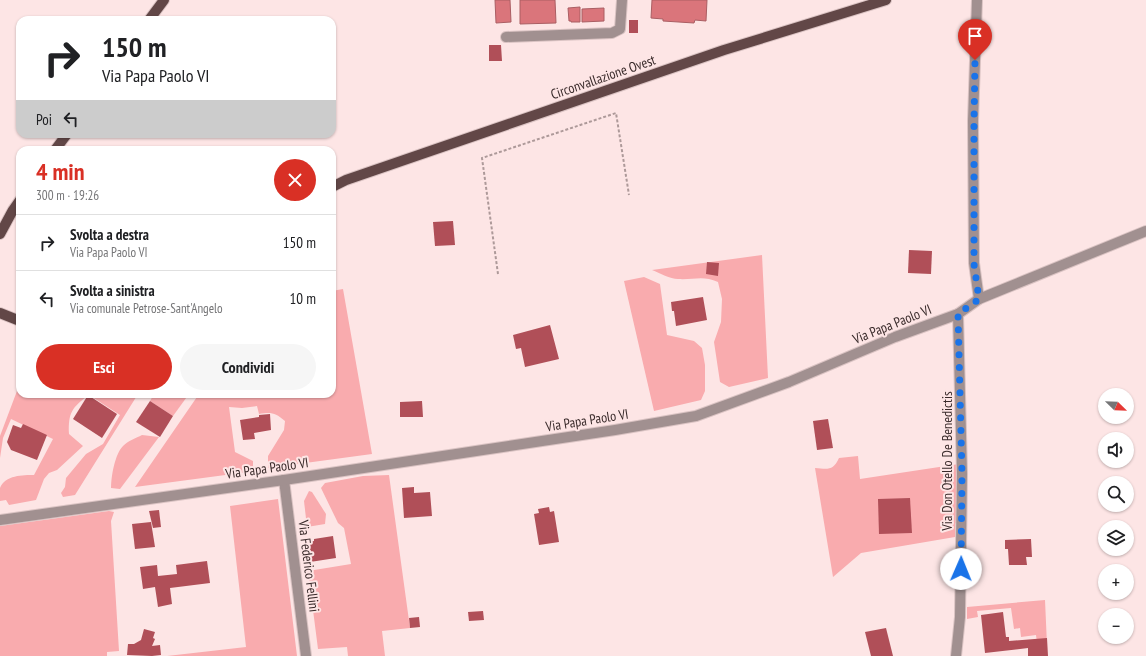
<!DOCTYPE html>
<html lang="it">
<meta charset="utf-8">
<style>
body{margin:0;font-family:"PT Sans Narrow",sans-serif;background:#f6f6f6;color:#202124;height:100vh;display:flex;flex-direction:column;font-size:15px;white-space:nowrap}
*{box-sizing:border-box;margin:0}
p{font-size:13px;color:#757577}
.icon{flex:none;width:22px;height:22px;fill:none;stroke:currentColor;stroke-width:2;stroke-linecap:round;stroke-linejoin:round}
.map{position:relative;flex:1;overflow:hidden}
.side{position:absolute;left:16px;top:146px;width:320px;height:252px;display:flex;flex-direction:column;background:#fff;border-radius:12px;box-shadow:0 1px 3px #0004}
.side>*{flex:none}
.hud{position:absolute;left:16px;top:16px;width:320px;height:122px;border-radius:12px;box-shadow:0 1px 3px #0004;background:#fff;color:#202124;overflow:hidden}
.needle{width:26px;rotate:113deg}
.controls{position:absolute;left:1098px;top:388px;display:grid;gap:8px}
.controls a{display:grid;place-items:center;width:36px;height:36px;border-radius:50%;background:#fff;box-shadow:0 1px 3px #0004;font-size:20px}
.pin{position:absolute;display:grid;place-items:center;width:34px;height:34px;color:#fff;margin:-41px -17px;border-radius:50% 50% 50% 0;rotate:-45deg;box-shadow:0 0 4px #0007}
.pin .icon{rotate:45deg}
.me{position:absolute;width:44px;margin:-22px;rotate:1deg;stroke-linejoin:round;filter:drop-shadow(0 0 3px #0008)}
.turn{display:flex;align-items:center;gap:14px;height:84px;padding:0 20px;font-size:18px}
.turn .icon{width:52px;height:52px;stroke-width:2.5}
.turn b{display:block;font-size:28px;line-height:34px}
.then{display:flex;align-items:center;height:38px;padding:0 20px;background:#0003;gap:8px;font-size:15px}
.round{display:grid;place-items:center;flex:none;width:42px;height:42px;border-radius:21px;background:#f6f6f6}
.overview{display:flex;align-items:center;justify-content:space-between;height:68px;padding:0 20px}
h1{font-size:24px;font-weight:800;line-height:30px;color:#d93025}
.primary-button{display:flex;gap:8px;margin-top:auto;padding:8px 20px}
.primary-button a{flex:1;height:46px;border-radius:24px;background:#d93025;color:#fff;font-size:16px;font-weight:800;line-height:46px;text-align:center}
.primary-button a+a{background:#f6f6f6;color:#202124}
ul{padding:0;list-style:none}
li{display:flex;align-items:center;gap:12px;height:56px;padding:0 20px;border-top:1px solid #e0e0e0}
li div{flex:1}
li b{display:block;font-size:15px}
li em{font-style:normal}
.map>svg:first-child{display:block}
</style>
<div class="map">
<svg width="1146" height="656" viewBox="0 0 1146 656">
<rect width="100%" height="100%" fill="#fde5e5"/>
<g fill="#f9abae">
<path d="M762 255 768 378 729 387 720 382 714 342 721 322 722 299 718 282C703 275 694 280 678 279 670 279 660 273 652 270Z"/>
<path d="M644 277 660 284 667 335 694 341 702 348 705 365V391L701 400 654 411 624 281Z"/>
<path d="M343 289 372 454 268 468V456L284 430 285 421C275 413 272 412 259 414L257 406 242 408 229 407 235 452 253 461V467L248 472 135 487 199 394H332V291Z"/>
<path d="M20 383V394H138L75 495 63 497 61 493 65 487 66 478 86 454 103 444 120 415 89 395C72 407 68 413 69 434L83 446 57 470 49 473 44 479 36 500 9 505 6 500 0 501C0 498 0 492 0 488 5 475 23 475 34 475L53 439 11 419 3 438 0 458V436Z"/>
<path d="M154 394H189L173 416 150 401Z"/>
<path d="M142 435 159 437 120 489 111 488C111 476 115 454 123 446 128 441 136 438 142 435Z"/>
<path d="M858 456 860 479 959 464 958 520 955 524V537L861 553 833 577 815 468C828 469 833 471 839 458Z"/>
<path d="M389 475 410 628 382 631 385 656H348L347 647 318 649 308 571 351 564 344 528 338 523 321 488 325 483 363 476Z"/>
<path d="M309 491 312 492 326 514 325 524 307 527 304 501Z"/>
<path d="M278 499 297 656H167L246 647 230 506Z"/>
<path d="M109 511 114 512 111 521 119 651 107 652V656H0V526Z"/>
<path d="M1045 600 1047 645 1037 643 1036 635 1021 637 1020 628 1014 629 1011 608 977 611 978 617 967 619V607Z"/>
</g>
<g fill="#da757b" stroke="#aa5e63">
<path d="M495 0H510L511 22 496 23Z"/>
<path d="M520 0H555L556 23 520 24Z"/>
<path d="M652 0H707L706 21 695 20 694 23 663 21V19L651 18Z"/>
<path d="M580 7V22H571V21H569L568 8Z"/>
<path d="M604 8V21L582 22V9Z"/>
</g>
<g fill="#b04f58">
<rect x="629" y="20" width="9" height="13"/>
<path d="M489 45H501L502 61H489Z"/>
<path d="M453 221 455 245 435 246 433 222Z"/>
<path d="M909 250 932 251 931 274 908 273Z"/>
<path d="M707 262 719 263 718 276 706 274Z"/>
<path d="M703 297 707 320 676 326 674 311H672L671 302Z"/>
<path d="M550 325 559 359 525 367 521 348 516 349 513 335Z"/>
<path d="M88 395 117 414 102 438 73 419Z"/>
<path d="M150 401 173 416 160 437 136 422Z"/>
<path d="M422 401 423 417H400V402Z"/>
<path d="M270 414 271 430 254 433 255 439 243 440 240 420 259 417V415Z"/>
<path d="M828 419 833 448 817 450 813 421Z"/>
<path d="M23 424 47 435 37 460 11 450 7 442 13 425 21 428Z"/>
<path d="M414 487V493L430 492 432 516 404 518 402 488Z"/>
<path d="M910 498 912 533 879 534 878 499Z"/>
<path d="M549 507 550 512 554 511 559 542 539 545 534 514 539 513 538 509Z"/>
<path d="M159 510 161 527 153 528 149 511Z"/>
<path d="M151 522 155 547 135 549 132 524Z"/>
<path d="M333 536 336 558 310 562 307 542 314 541V539Z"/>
<path d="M1031 539 1032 557H1026L1027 565H1009L1008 549H1005V540Z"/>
<path d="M207 561 210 583 170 588 172 604 158 607 155 587 143 589 140 567 157 565 158 576 177 574 176 565Z"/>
<path d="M483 611 484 620 469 621 468 612Z"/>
<path d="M1003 612 1006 637H1009V641L1047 638 1048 656H1028V648L985 653 981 615Z"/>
<path d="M419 617 420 627 410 628 409 618Z"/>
<path d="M886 628 893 656H871L865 632Z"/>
<path d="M144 629 155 632 153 638 155 639 152 646 160 645 161 655 152 656 127 655 128 644H134L141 640Z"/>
</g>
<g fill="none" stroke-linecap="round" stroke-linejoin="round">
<g stroke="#dac3c3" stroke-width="12">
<g id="minor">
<path d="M977 0 973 121 974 263 979 299"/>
<path d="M506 37 612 33 620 29 622 0"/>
<path d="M284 480 306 656"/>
<path d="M0 520 284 480 615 430 696 416 789 382 895 337 958 314 979 299 1146 231"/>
<path d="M956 656 960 617 962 474 958 314"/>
</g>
</g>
<g stroke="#dac3c3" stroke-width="12">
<g id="major">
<path d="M149 20 164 0"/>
<path d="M55 150 67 134"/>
<path d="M332 187 346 180 724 50 886 0"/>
<path d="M0 234 13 210 20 200"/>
<path d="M0 313 20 321"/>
</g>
</g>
<path stroke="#ad9999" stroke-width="2" stroke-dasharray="3 2" stroke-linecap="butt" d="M498 274 482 158 616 113 629 195"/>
<use href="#minor" stroke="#a19090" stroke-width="10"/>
<use href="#major" stroke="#624747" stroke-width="10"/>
</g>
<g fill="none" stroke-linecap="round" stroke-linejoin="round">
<path stroke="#1a73e8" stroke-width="7" stroke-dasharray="0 12.6" d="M961 569 962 474 958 314 979 299 974 264V121L975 60"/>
</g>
<g text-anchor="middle" stroke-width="4" stroke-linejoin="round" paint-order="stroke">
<g font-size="14" fill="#392a2a" stroke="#fde5e5">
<text transform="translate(603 77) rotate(-19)" y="5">Circonvallazione Ovest</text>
<text transform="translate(892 324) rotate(-22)" y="5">Via Papa Paolo VI</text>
<text transform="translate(587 420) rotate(-9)" y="5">Via Papa Paolo VI</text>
<text transform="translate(947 461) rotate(-90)" y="5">Via Don Otello De Benedictis</text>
<text transform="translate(267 468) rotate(-8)" y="5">Via Papa Paolo VI</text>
<text transform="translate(309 566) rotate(83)" y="5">Via Federico Fellini</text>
</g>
</g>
</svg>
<div class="controls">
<a><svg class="needle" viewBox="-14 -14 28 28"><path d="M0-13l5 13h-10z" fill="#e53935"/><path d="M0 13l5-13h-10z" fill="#757577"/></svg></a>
<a><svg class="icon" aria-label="sound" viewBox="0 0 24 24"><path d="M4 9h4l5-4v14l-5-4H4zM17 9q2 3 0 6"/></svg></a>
<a><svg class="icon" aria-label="search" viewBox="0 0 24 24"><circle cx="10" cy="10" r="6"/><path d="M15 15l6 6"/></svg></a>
<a><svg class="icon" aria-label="layers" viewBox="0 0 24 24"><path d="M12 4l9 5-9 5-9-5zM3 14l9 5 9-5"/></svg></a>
<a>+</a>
<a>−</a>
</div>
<div class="pin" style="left:975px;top:60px;background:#d93025"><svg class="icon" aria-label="arrive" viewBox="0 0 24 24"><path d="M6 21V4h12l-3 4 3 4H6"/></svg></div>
<svg class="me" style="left:961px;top:569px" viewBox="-20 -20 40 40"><circle r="19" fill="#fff"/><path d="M0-13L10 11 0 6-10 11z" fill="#1a73e8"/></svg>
<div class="hud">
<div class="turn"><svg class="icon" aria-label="right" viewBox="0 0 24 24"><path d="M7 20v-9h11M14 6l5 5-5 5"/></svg><div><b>150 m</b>Via Papa Paolo VI</div></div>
<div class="then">Poi<svg class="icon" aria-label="left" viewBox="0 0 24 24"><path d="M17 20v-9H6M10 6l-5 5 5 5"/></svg></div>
</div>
<section class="side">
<div class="overview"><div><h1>4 min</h1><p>300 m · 19:26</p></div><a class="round" style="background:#d93025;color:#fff"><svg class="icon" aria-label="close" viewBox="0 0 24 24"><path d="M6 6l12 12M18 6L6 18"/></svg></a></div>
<ul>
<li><svg class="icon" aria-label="right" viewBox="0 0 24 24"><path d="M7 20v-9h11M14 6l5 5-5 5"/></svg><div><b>Svolta a destra</b><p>Via Papa Paolo VI</p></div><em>150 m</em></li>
<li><svg class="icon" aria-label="left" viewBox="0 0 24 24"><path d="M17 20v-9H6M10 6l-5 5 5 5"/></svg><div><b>Svolta a sinistra</b><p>Via comunale Petrose-Sant'Angelo</p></div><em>10 m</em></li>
</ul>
<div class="primary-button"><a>Esci</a><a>Condividi</a></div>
</section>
</div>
